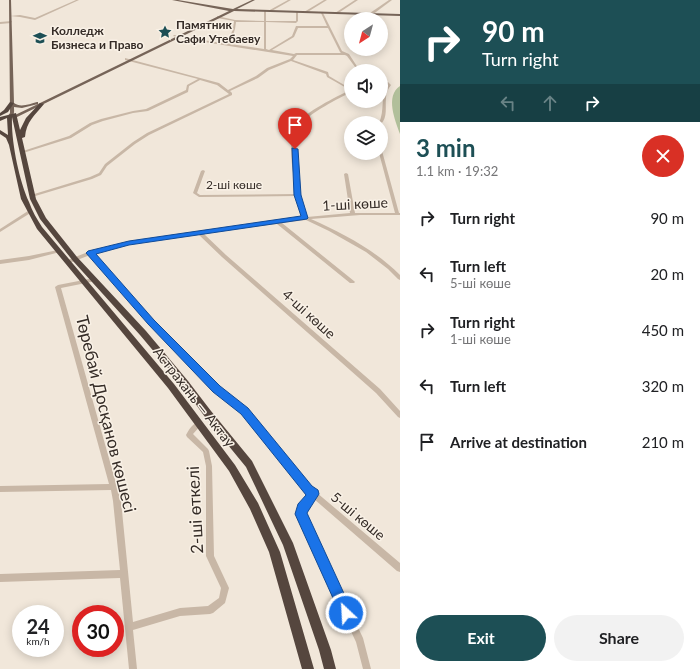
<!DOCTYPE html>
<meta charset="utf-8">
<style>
body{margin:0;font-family:Lato,sans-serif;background:#f2f2f2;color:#202124;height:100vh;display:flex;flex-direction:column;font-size:15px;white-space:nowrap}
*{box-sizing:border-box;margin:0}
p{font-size:13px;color:#757577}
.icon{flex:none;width:22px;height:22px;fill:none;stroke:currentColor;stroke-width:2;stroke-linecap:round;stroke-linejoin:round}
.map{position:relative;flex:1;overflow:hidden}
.sheet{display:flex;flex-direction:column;background:#fff;width:300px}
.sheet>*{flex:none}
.hud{background:#1d4f55;color:#fff;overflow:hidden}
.needle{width:26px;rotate:216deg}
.controls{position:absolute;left:344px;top:12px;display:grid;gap:8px}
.controls a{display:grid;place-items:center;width:44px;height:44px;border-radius:50%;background:#fff;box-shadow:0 2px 10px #0003;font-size:20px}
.speed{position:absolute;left:12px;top:605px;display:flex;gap:8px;font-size:20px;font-weight:700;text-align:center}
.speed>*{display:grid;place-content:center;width:52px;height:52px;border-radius:50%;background:#fff;box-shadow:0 2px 10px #0003;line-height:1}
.speed small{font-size:10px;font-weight:400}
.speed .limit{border:6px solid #d22;background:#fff;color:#111}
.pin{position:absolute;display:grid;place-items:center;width:34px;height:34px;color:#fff;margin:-41px -17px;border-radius:50% 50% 50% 0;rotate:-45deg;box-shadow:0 0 4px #0007}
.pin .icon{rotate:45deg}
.me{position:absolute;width:44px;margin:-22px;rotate:335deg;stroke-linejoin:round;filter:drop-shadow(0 0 3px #0008)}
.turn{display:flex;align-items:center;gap:14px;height:84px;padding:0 16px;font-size:18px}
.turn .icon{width:52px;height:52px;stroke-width:2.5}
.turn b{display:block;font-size:28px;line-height:34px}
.lanes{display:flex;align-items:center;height:38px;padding:0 16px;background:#0003;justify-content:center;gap:20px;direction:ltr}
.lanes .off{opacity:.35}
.round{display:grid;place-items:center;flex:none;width:42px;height:42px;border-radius:21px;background:#f2f2f2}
.headline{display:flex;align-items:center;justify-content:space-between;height:68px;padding:0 16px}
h1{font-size:24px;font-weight:700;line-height:30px;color:#1d4f55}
.primary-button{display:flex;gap:8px;margin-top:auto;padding:8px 16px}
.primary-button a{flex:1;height:46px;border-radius:24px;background:#1d4f55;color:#fff;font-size:16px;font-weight:700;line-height:46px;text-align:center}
.primary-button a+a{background:#f2f2f2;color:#202124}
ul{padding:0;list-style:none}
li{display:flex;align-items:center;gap:12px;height:56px;padding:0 16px}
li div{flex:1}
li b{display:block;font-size:15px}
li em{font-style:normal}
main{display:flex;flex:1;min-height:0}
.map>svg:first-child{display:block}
</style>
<main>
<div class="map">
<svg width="400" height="669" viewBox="0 0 400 669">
<rect width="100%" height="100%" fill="#f1e7da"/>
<path fill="#b1bf9a" d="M400 86V134C395 120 385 96 400 86Z"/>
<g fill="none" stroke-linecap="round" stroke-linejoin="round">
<g fill="#c8b7a6" fill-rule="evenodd">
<path d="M76 0H79L35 20 20 17 10 16 20 15 35 18Z"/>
<path d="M288 0H291L270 12 268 11Z"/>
<path d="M324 0H327L306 13 304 12Z"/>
<path d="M355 0H358L337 14 335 13Z"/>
<path d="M389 0H392L372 15H370V13Z"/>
<path d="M265 10 266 11V21H296V12L297 11 298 12V21L296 23 266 22V49L269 50 292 36 296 26H327L321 13 322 12 323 13 342 51 349 54 360 71H358L347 56 345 55H297L293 60 328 72 329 76 351 89V92C338 99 311 112 301 124 287 142 301 196 307 217L350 213 344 174 346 173 348 174 355 213H395L379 153H381V151H382L399 213H400V215H360L311 219C344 234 375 250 400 275V280L398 279 388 269 366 252 329 231 306 220 282 223 354 281 355 282 354 283H350L277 224 203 233 226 255 380 389 400 411V418L398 417 376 393 222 257 198 234 132 244 94 254 153 321 218 387 247 409 310 487 400 563V572L397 571 314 499 305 510 304 514 363 638 371 669H363L356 642 296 514 299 506 309 494 306 491 243 413 214 391 149 323 90 255 67 264 65 262V261L88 252 132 242 176 234 303 218 297 196 199 197 193 193 201 171 203 170 205 171 197 193 200 195 297 194C293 175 286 140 297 124 305 112 336 97 350 90L327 77 326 74 291 61 269 70 258 78 230 91 232 93V95L149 135 135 144 107 166 101 175 92 179 32 197H31V195L90 177 99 173 105 164 133 142 147 133 229 94 217 85 200 80 189 86 188 92 148 111 133 113 103 121 92 125 71 138 23 153 20 152 69 136 90 123 101 119 133 111 146 109 186 90 187 85 198 79 125 60V58L219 83 228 90 256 76 267 68 290 59 293 56 204 42 173 36 174 35 227 44 233 29 234 21 217 18V16L235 20 264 21V11ZM236 22H264V49L230 44 235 29ZM298 28H328L340 52 341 53H296L294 54 272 50 294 37Z"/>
<path d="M12 21 11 23 0 24V22Z"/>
<path d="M381 81 388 82 391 85C388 89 386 93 386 98 385 107 388 117 381 124V123H379C385 110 380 99 387 85L386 84 381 83Z"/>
<path d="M28 211H30L32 212 0 232V229Z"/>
<path d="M58 250 60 251V252L29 260 0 264V260L29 256Z"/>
<path d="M94 278 96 279V281L61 288 121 501 133 622 180 608 208 606 219 598 221 588 206 556V466L203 452 187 437 186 435C189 429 194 421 201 422L202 424 193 434 208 449 209 451 212 466 214 556 229 588 225 603 213 613 210 614 180 616 133 630 137 669H129L120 578 0 582V574L120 570 113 501 111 490 0 492V486L109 484 55 287 58 285Z"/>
</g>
<path fill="#766458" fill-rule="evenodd" d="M9 0H11L14 103C20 108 30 104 37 102H38V104L229 11 172 0H178L233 9 252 0H255L237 9 400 14V16L234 11 15 118H13V116L38 104 22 108 14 107C14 111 15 116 10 117L8 116 10 113Z"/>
<g fill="#55463e" fill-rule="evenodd">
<path d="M10 102 14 103 8 112 0 116V113L4 110Z"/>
<path d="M40 103 44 104C35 115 26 122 25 137L22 138 36 199 46 218 77 257 146 331 188 381 211 411 252 461 293 543 331 650 336 669H324L319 650 283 545 246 467 205 417 182 385 140 335 73 261 40 219 30 199 12 117C11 141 19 180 29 202 32 211 37 219 42 227L174 384 235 465 258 503 280 552 314 669H302L269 552 250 509 229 471 168 388 37 229 21 199 9 145 6 138 0 134V130L8 135 7 118 0 121V117L16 113 20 130 26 118Z"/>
</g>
</g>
<path fill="#1a73e8" stroke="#114b97" d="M292 148 298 149 301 195 308 218 307 219 129 245 96 254 154 320 220 386 248 408 312 486 318 490 319 494 307 513 353 613 351 618 346 620 342 618 295 514 298 504 306 495 241 414 213 392 148 324 86 253 88 251 129 241 301 216 294 195Z"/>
<defs>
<g id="sight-bare" transform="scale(1.08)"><path d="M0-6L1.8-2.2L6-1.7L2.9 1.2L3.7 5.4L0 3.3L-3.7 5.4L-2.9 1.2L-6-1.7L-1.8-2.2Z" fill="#1d4f55" stroke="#f9f1e6" stroke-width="2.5" paint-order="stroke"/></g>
<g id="university-bare" transform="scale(1.08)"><path d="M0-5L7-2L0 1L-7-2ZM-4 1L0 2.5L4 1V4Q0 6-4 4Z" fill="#1d4f55" stroke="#f9f1e6" stroke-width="2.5" paint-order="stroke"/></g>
</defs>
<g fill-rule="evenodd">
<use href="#sight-bare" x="165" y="32"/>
<use href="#university-bare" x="40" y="38"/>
</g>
<g text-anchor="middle" stroke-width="3" stroke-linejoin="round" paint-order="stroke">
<g font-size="12" font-weight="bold" fill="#352c27" stroke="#f9f1e6" text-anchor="start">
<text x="176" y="29">Памятник<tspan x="176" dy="14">Сафи Утебаеву</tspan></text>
<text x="51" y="35">Колледж<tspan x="51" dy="14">Бизнеса и Право</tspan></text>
</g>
<g font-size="12" fill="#352c27" stroke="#f9f1e6">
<text x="234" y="189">2-ші көше</text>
</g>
<g font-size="14" fill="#352c27" stroke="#f9f1e6">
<text transform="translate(355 204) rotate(-3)" y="5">1-ші көше</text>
<text transform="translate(309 314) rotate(42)" y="5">4-шi көше</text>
<text transform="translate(194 397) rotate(52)" y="5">Астрахань — Актау</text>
<text transform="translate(358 516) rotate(40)" y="5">5-шi көше</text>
</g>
<g font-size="17" fill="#352c27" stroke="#f9f1e6">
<text transform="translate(106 414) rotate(76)" y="6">Төребай Досқанов көшесі</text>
<text transform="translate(195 510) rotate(-93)" y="6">2-ші өткелі</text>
</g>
</g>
</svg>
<div class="controls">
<a><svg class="needle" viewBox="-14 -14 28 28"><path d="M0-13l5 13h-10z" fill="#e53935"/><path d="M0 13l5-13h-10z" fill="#757577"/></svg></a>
<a><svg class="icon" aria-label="sound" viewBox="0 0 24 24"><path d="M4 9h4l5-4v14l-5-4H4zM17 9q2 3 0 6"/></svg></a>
<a><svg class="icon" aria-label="layers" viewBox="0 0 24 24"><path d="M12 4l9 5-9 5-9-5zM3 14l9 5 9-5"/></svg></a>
</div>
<div class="speed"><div>24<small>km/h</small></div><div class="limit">30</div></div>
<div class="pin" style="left:295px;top:149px;background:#d93025"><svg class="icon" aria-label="arrive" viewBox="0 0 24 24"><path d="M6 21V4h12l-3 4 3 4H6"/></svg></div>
<svg class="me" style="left:346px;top:613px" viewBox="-20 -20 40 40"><circle r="17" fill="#1a73e8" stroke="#fff" stroke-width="3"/><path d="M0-11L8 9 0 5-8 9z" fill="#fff"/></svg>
</div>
<section class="sheet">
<div class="hud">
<div class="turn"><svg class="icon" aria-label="right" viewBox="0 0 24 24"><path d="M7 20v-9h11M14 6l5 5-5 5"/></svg><div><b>90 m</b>Turn right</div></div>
<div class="lanes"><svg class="icon off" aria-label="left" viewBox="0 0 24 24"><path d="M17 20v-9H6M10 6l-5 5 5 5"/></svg><svg class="icon off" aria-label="ahead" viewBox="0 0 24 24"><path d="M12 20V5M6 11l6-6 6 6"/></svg><svg class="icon" aria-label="right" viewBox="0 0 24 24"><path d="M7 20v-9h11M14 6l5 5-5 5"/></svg></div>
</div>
<div class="headline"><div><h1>3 min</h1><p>1.1 km · 19:32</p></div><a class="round" style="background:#d93025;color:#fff"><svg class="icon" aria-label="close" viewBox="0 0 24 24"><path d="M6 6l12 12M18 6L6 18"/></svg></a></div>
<ul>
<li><svg class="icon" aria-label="right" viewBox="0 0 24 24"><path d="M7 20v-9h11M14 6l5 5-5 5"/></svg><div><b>Turn right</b></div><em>90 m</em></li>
<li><svg class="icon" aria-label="left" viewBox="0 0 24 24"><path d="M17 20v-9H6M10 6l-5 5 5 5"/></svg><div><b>Turn left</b><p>5-шi көше</p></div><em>20 m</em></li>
<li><svg class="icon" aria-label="right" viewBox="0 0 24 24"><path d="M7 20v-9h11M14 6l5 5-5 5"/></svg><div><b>Turn right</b><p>1-ші көше</p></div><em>450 m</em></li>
<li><svg class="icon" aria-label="left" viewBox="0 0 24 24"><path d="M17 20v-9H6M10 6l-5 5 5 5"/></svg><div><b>Turn left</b></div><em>320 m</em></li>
<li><svg class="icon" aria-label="arrive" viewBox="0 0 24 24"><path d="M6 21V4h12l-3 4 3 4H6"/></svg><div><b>Arrive at destination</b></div><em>210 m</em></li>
</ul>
<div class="primary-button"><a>Exit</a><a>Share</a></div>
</section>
</main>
